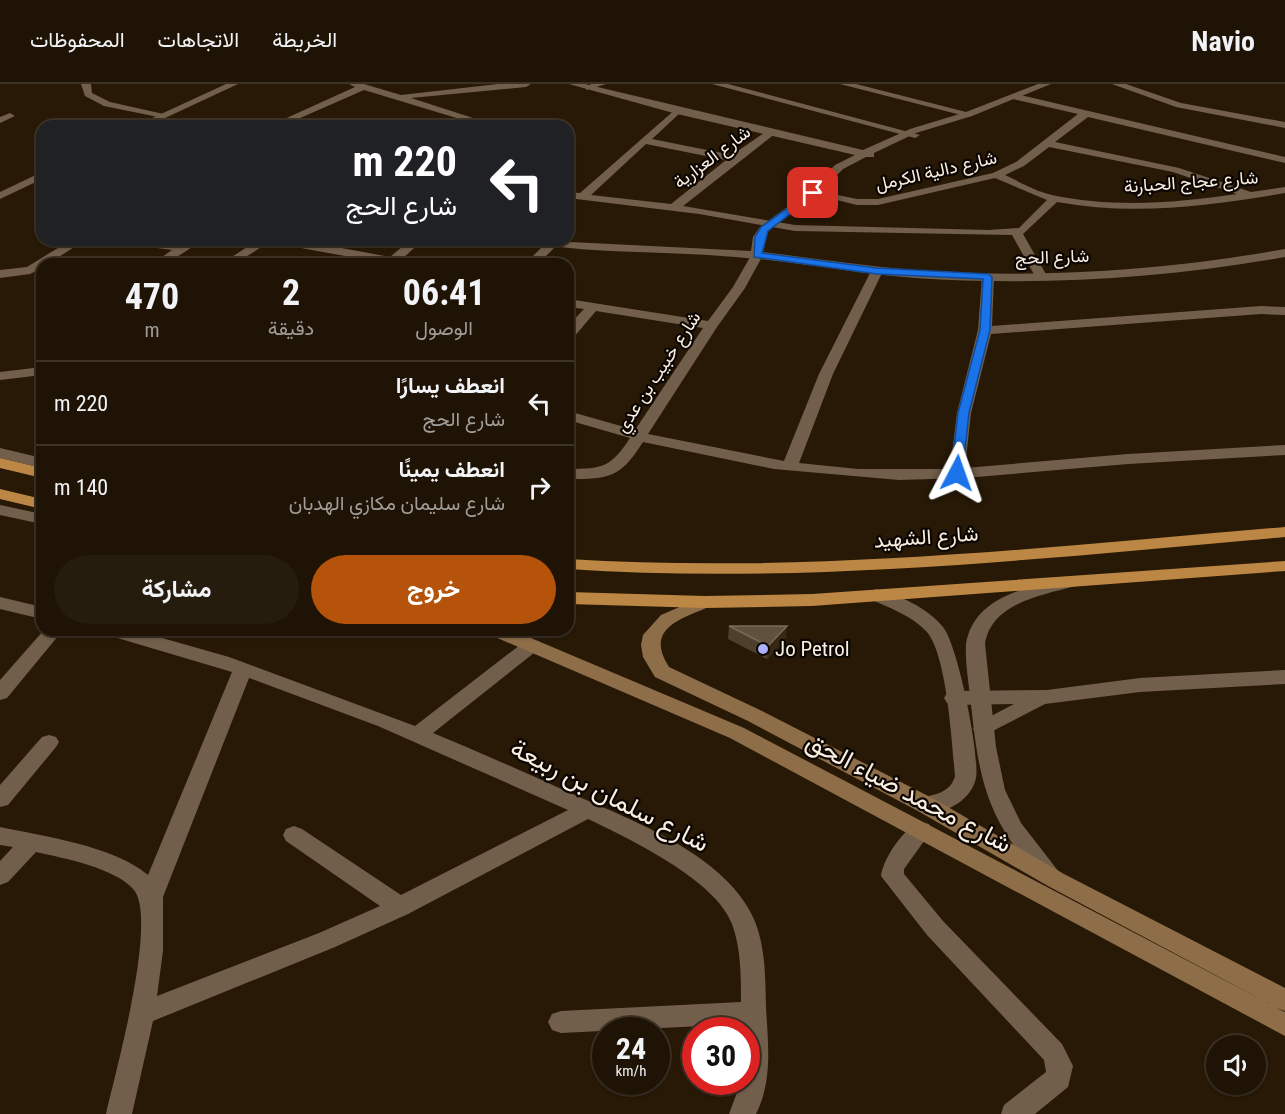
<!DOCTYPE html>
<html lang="ar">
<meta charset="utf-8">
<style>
body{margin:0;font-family:"Roboto Condensed",Vazirmatn,sans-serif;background:#261c0e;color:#f1f3f6;direction:rtl;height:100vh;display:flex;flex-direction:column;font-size:22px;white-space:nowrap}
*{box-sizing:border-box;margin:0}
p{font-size:20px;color:#a19e9a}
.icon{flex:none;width:33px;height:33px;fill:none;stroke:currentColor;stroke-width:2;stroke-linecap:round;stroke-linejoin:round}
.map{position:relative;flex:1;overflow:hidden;direction:ltr}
.side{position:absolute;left:36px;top:174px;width:538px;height:378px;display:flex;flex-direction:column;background:#1e1304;border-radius:18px;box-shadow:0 2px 4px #0004,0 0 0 2px #3c3226;direction:rtl}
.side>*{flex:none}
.hud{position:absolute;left:36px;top:36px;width:538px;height:126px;border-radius:18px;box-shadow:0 2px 4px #0004,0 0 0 2px #3c3226;direction:rtl;background:#202124;color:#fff;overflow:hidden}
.controls{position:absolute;left:1206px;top:951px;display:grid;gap:12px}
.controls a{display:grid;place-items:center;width:60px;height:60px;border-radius:50%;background:#1e1304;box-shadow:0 2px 4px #0004,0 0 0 2px #3c3226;font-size:30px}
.speed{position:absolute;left:592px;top:933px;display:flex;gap:12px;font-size:30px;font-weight:700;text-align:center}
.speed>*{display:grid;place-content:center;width:78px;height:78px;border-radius:50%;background:#1e1304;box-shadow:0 2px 4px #0004,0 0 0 2px #3c3226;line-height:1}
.speed small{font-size:15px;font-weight:400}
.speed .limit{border:9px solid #d22;background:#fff;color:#111}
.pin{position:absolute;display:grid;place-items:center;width:51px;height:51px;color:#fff;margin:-26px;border-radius:12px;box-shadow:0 3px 9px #0006}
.me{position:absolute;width:66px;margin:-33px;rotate:4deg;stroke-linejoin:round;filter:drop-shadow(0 0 4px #0008)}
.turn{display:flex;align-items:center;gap:21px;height:126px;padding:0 18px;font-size:27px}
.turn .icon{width:78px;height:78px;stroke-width:2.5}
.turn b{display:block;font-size:42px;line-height:51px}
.eta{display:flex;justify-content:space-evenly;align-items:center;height:102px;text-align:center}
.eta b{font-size:36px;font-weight:700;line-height:42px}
.button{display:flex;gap:12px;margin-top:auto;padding:12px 18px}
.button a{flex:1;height:69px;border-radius:36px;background:#b45309;color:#fff;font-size:24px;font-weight:700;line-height:69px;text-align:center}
.button a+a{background:#261c0e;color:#f1f3f6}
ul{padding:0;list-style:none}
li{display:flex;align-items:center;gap:18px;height:84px;padding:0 18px;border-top:2px solid #3c3226}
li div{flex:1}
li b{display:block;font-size:22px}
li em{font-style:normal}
header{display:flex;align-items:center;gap:36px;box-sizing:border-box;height:84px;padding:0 30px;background:#1e1304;border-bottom:2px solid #3c3226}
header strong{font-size:28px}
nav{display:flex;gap:33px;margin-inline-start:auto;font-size:21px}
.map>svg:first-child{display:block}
</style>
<header>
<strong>Navio</strong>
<nav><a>الخريطة</a><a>الاتجاهات</a><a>المحفوظات</a></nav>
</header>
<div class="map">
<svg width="1285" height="1030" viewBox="0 0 1285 1030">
<rect width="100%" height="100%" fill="#281906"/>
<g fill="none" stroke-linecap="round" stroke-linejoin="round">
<g fill="#725f4b" fill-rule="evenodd">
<path d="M81 0H91L92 9 110 18 168 31 163 34 104 22 85 12Z"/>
<path d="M349 0H364L401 11 498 0H531L526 3 411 14 498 42H483L364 6 282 42H269L355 3Z"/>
<path d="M592 0H606L586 6V2Z"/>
<path d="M712 0H728L920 51 915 54Z"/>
<path d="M840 0H856L974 30 969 33Z"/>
<path d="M1016 10 1285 73V79L1088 33 1055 58 1179 84 1251 108 1285 103V109C1210 122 1133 132 1057 118L1023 150 1047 192 1041 196 1035 192 1012 151 795 147 699 130 568 114V108L580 109 677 24 680 25V29L652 55 732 71 767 47 776 49 683 122 795 141 988 146 1019 144 1047 116 995 94 878 121H857L808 109 813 106 857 115H878L993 89 1016 78 1078 30 1013 15 1011 13ZM646 60 726 76 671 120 591 111ZM1049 63 1173 88 1237 110C1177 119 1112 124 1052 111 1035 107 1020 98 1005 91L1024 82Z"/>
<path d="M10 29 15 32 0 39V33Z"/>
<path d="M120 156C140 156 160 160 179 160 187 160 194 156 203 156L166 180H152L172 166 126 160Z"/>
<path d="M258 156H272L235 180H221Z"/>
<path d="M273 156H299L390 173 410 156H423L402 175 417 180H389L279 160Z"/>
<path d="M549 156 559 159 538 180H525Z"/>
<path d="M757 167 763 171 745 204 717 243 648 350 784 377 819 290 871 187 877 183 883 187 833 290 799 379 858 385H950L957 329 978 246 982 193 988 189 994 193 992 242 1261 222 1285 223V231L1261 230 991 250 971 329 965 384 1128 370 1285 361V371L1128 380 965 394 899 396 774 385 643 358C620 394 610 395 568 395V385C603 385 611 383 630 354L568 336V327L635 346 703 244 596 227 573 254 568 255V242L584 225 568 223V215L708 237 733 203 753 168Z"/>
<path d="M42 255V273L35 269V259Z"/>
<path d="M42 283V291L0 296V288Z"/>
<path d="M0 513 42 523V535L0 525Z"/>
<path d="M44 546H63L7 614 0 616V596Z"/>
<path d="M102 546H134L229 573 415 642 525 557H539L541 561 539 565 433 649C479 668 524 688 570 709 627 734 713 766 747 822 766 852 765 889 766 923 768 960 773 996 756 1030H729L741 998H747V946H742L741 940 561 949 552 946 548 938 552 930 561 927 741 918C741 892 741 864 732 840 716 796 628 754 588 735L408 830 335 863 153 937 132 1030H106C115 990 158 836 134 806 116 784 63 774 36 768L8 798 0 801V777L13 763 0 761V743C43 752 114 762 148 791L232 588 104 550ZM249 594 378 642 568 726 401 811 302 745 294 742 286 745 283 751 286 757 380 822 319 849 157 912 163 867V813Z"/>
<path d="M1285 586V600L1140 608 1045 620 983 652 976 650 973 645 976 640 1014 620 954 621 947 619 944 614 947 609 954 607 1047 606 1140 594Z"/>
<path d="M49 651 56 653 59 658 56 663 8 721 0 723V701L42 653Z"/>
<path d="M921 738 929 740 932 746 904 785V790L943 837 1062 960 1073 982 1068 1003 1035 1030H1001L1004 1021 1046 988 1044 976 927 851 881 792C883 775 904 743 921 738Z"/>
</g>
<g fill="#725f4b" fill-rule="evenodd">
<path d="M226 0H238L148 42H135Z"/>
<path d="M569 0H585L863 66 910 45 966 28 1038 0H1051L972 32 916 49 874 69V73H866L843 85 817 111 768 147 763 168C813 174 863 182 913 186 1037 195 1162 187 1285 165V173C1163 195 1039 202 915 194 855 190 795 177 735 173 668 167 602 170 536 160L530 156 751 167 753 153 760 143 809 107 835 81 855 71 677 30Z"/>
<path d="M1112 0H1126L1181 19 1285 38V44L1176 23Z"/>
<path d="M42 88V95L0 115V108Z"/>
<path d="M71 156H85L48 180H42V184L30 190 0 194V186L27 183Z"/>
<path d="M0 364 42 374V384L0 374Z"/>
<path d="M0 421 42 430V440L0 431Z"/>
<path d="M1070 493 1079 498 1076 502C1042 511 991 519 985 560L996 663 1005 706 1021 739 1059 788 1056 794 1048 797 1040 794C987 735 979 697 971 620 969 600 965 580 966 560 974 511 1030 503 1070 493Z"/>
<path d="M876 505C899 511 928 524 943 543 958 561 980 672 976 694 971 718 940 734 918 727L915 721 918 715C934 710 950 710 955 692 952 660 947 569 926 547 911 531 889 524 870 515L867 511Z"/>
</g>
<path fill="#8e6e49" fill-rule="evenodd" d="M705 512 714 518 711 522C681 535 644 544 669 583L762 627 934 715 1064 790 1285 904V927L1276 924 1285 928V952L730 654 488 550 486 546H512L744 644 1268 919 1048 802 918 727 748 637 655 593 643 573 641 561 643 551 661 531Z"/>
<g fill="#bc8744" fill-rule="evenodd">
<path d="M0 374 42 384V394L0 384Z"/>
<path d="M0 405 42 415V425L0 415Z"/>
<path d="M1285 443V453C1047 474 807 501 568 485V475C807 490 1047 463 1285 443Z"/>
<path d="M1285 477V487L812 522 705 524 568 520V508L705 512 812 510Z"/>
</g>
</g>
<path fill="#4e3e2c" d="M729 542 786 556 767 575 728 555Z"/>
<path fill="#372714" d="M787 542 786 556 767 575 768 562Z"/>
<path fill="#60513f" stroke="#786a59" stroke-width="1.5" d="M729 542H787L768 562Z"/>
<path fill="#1a73e8" stroke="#114b97" stroke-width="1.5" d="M813 106 816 110 768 147 762 169 877 184 988 190 992 193 990 246 969 329 962 391 951 389 958 329 980 246 983 195 877 190 754 173 755 153 761 143Z"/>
<circle fill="#aab0fc" stroke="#0c0602" stroke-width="2" cx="763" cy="565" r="6"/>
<g text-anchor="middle" stroke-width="4.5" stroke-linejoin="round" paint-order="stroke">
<g font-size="18" fill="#f9eee2" stroke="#0c0602">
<text transform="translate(712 73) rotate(-37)" y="6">شارع العزارية</text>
<text transform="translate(936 87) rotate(-13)" y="6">شارع دالية الكرمل</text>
<text transform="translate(1191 98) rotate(-4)" y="6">شارع عجاج الحبارنة</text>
<text transform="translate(1052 173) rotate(-2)" y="6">شارع الحج</text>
<text transform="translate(658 288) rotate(-57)" y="6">شارع خبيب بن عدي</text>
</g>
<g font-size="21" fill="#f9eee2" stroke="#0c0602">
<text transform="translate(926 453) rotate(-4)" y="7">شارع الشهيد</text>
</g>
<g font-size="21" fill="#f9eee2" stroke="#0c0602" text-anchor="start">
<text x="775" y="572">Jo Petrol</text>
</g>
<g font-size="26" fill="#f9eee2" stroke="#0c0602">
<text transform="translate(909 708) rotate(28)" y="9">شارع محمد ضياء الحق</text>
<text transform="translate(610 711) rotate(27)" y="9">شارع سلمان بن ربيعة</text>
</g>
</g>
</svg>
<div class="controls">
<a><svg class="icon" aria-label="sound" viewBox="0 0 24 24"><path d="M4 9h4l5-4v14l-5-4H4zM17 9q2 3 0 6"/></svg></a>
</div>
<div class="speed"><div>24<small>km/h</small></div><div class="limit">30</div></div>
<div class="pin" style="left:813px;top:109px;background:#d93025"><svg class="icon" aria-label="arrive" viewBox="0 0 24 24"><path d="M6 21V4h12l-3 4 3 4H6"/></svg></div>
<svg class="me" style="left:957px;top:389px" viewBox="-20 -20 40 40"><path d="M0-17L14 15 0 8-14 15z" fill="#1a73e8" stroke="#fff" stroke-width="4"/></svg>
<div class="hud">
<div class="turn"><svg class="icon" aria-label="left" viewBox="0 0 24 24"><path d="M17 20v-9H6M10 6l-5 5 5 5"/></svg><div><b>220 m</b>شارع الحج</div></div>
</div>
<section class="side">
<div class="eta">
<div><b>06:41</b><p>الوصول</p></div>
<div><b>2</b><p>دقيقة</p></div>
<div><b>470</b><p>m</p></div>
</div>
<ul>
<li><svg class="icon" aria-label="left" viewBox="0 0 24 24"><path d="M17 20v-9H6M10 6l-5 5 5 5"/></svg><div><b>انعطف يسارًا</b><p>شارع الحج</p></div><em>220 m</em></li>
<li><svg class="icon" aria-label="right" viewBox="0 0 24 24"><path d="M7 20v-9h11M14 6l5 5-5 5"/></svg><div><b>انعطف يمينًا</b><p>شارع سليمان مكازي الهدبان</p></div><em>140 m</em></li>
</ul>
<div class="button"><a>خروج</a><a>مشاركة</a></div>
</section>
</div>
